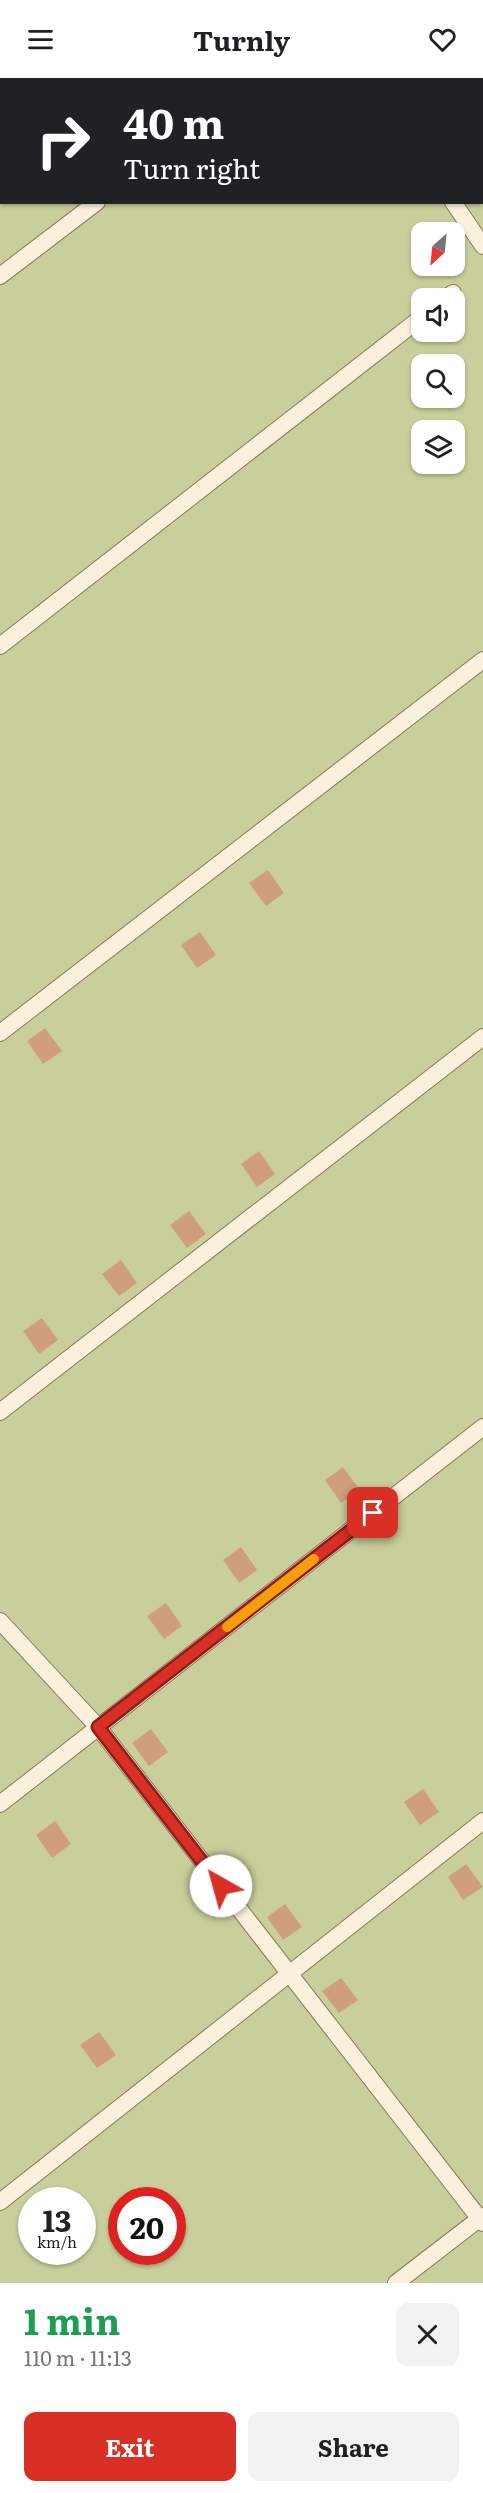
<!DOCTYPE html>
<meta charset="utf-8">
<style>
body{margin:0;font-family:Literata,serif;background:#f2f2f2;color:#202124;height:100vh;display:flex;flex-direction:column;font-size:22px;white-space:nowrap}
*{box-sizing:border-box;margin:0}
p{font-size:20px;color:#757577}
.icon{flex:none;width:33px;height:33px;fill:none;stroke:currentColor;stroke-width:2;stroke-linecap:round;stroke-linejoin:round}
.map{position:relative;height:2205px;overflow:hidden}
.panel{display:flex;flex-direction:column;background:#fff;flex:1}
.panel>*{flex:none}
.banner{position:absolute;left:0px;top:0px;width:483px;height:126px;box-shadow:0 2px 4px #0004;background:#202124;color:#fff;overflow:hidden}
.needle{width:39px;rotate:207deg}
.fabs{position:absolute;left:411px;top:144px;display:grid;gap:12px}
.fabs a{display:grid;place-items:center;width:54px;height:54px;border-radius:12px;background:#fff;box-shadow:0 2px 4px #0004;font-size:30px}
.speed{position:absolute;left:18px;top:2109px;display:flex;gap:12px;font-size:30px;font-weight:700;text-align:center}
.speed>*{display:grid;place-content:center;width:78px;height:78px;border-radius:50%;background:#fff;box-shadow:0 2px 4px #0004;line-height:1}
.speed small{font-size:15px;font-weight:400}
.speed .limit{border:9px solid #d22;background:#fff;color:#111}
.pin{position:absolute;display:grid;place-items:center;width:51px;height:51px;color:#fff;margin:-26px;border-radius:12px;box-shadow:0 3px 9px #0006}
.me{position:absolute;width:66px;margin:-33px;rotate:322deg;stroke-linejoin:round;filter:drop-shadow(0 0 4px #0008)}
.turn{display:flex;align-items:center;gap:21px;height:126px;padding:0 24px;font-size:27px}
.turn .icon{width:78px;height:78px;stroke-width:2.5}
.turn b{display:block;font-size:42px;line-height:51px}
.round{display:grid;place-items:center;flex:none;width:63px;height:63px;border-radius:12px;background:#f2f2f2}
.overview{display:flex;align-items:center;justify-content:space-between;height:102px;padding:0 24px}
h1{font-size:36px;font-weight:700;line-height:45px;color:#1e9e55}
.primary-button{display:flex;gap:12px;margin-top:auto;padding:12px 24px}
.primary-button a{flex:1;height:69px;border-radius:12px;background:#d93025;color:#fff;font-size:24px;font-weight:700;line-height:69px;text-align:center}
.primary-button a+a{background:#f2f2f2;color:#202124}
header{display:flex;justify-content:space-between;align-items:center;height:78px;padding:0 24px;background:#fff;font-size:27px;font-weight:700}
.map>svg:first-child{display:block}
</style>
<header><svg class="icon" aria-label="menu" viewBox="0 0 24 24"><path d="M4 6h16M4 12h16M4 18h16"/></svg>Turnly<svg class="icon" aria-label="heart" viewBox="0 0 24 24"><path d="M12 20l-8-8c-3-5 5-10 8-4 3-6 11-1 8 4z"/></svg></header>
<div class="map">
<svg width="483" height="2205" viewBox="0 0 483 2205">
<rect width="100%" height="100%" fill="#f0e4c8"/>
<path fill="#c9cf9b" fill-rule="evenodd" d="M0 0H483V2205H0ZM2 2H482V124H2ZM422 154H454V188H422ZM422 220H454V254H422ZM422 286H454V320H422ZM422 352H454V386H422ZM32 2122H82V2174H32ZM122 2122H172V2174H122Z"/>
<g fill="#cf9f7d">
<path d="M268 792 284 815 266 828 249 805Z"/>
<path d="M200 854 216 877 197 890 181 867Z"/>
<path d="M45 950 62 973 43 986 27 963Z"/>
<path d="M259 1073 275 1096 257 1109 241 1086Z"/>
<path d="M189 1133 206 1156 187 1170 170 1147Z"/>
<path d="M121 1182 137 1205 119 1218 102 1196Z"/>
<path d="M42 1240 58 1262 39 1276 23 1253Z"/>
<path d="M343 1389 360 1412 341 1425 325 1402Z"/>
<path d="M241 1469 257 1492 239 1505 223 1482Z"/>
<path d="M166 1525 182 1548 164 1561 147 1538Z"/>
<path d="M151 1651 168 1674 149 1688 132 1665Z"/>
<path d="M423 1711 439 1734 420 1747 404 1724Z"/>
<path d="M55 1743 71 1766 52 1780 36 1757Z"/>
<path d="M466 1786 483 1809 463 1822 448 1799Z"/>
<path d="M285 1826 302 1849 283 1862 267 1839Z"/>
<path d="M341 1900 358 1922 339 1935 322 1913Z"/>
<path d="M99 1954 116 1977 97 1990 80 1967Z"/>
</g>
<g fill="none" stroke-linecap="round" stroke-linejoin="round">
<g stroke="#8d765c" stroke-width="18">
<g id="lane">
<path d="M366 0 367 2"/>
<path d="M260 2 262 0"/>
<path d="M453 124 483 168"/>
<path d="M0 198 97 124"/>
<path d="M446 220 453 215"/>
<path d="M0 568 422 239"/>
<path d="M0 955 483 582"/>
<path d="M0 1334 483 959"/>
<path d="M0 1543 98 1649 483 2145"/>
<path d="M0 1726 483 1349"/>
<path d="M0 2124 483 1743"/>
<path d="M396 2205 483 2138"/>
</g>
</g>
<use href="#lane" stroke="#faf1dc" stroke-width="16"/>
</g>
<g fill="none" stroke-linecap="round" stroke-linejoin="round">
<g stroke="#8d1f18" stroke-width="15">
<path id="route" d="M221 1808 98 1649 373 1435"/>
</g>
<use href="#route" stroke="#d93025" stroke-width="10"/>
<path stroke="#f59e0b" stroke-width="10" d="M227 1549 314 1481"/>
</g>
</svg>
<div class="fabs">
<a><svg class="needle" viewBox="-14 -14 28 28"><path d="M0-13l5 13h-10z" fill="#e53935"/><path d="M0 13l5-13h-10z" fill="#757577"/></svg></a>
<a><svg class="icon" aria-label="sound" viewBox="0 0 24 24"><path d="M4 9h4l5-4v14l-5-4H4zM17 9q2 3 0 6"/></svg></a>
<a><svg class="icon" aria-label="search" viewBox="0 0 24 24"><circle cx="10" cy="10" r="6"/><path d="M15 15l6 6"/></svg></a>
<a><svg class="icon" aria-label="layers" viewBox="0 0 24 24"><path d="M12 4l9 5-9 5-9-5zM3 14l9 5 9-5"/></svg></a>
</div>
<div class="speed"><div>13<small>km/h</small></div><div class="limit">20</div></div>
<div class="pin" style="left:373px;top:1435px;background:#d93025"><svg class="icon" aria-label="arrive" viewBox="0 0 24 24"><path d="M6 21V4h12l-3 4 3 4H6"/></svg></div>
<svg class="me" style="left:221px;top:1808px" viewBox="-20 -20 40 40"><circle r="19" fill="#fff"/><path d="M0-13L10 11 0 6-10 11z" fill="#d93025"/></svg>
<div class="banner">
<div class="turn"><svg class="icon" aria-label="right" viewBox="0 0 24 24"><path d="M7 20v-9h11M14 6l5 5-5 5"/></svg><div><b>40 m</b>Turn right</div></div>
</div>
</div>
<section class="panel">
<div class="overview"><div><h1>1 min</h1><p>110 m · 11:13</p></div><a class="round"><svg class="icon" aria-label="close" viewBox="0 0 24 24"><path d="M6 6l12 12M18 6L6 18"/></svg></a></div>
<div class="primary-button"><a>Exit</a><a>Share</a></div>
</section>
